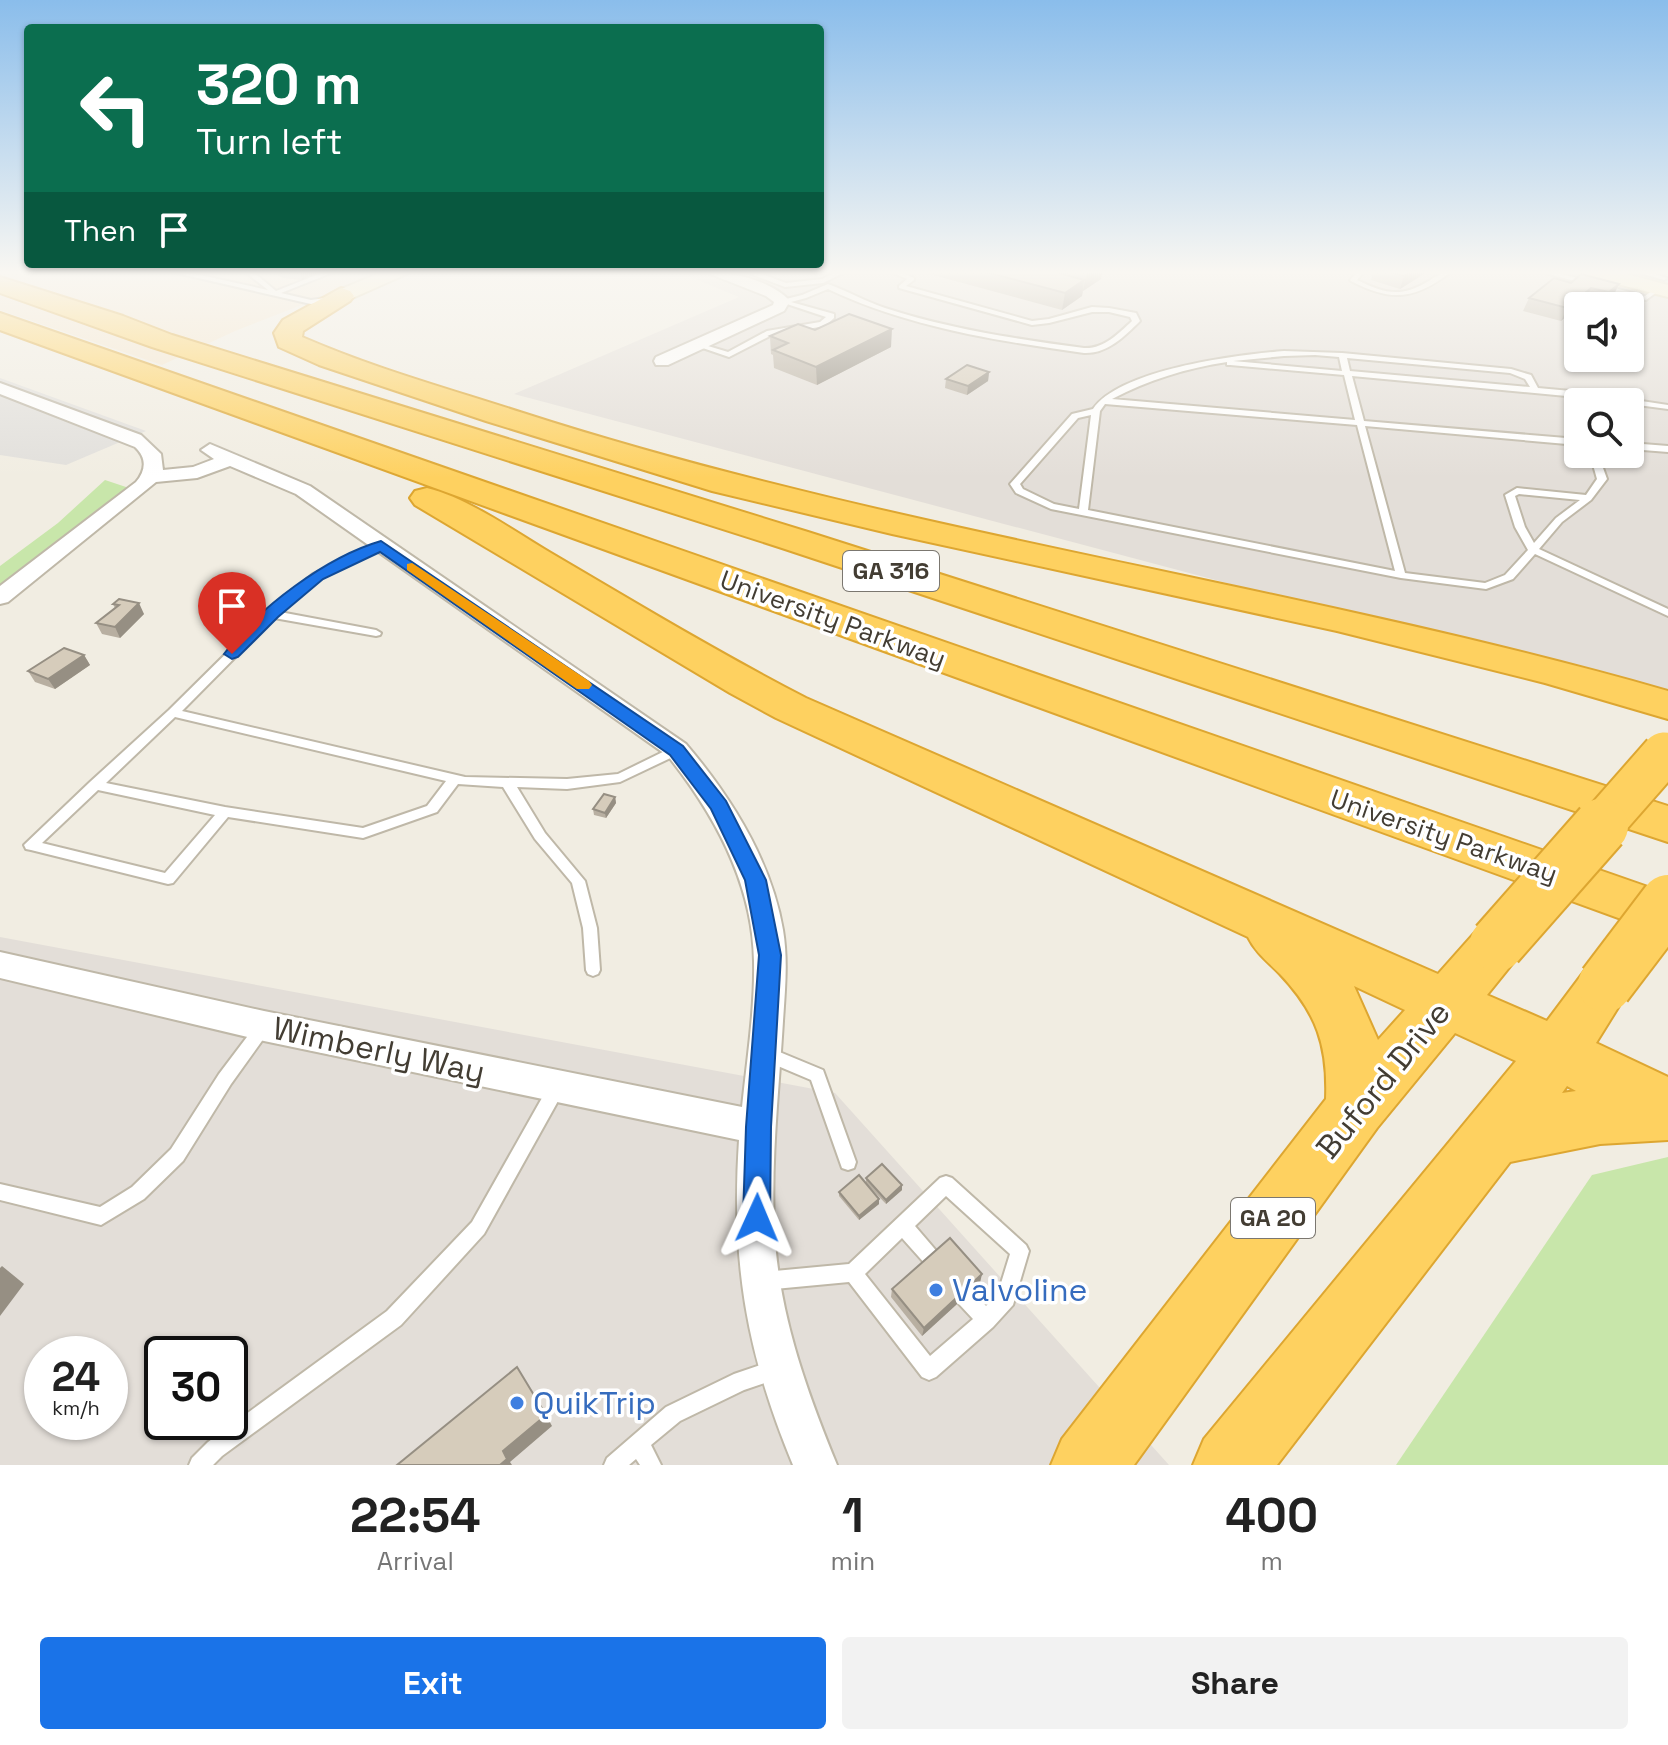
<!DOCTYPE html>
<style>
body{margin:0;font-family:"Space Grotesk",sans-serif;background:#f2f2f2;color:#222;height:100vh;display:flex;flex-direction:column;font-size:30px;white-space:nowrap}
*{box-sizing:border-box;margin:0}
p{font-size:26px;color:#767676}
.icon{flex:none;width:44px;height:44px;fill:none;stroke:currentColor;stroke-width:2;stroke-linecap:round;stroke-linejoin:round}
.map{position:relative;height:1465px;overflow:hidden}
.side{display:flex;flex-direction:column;background:#fff;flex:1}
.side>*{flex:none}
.hud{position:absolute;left:24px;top:24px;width:800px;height:244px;border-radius:8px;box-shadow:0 2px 6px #0004;background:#0b6e4f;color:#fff;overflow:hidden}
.tools{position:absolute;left:1564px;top:292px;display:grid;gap:16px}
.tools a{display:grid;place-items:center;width:80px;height:80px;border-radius:8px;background:#fff;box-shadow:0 2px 6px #0004;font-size:40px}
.speed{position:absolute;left:24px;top:1336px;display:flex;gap:16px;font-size:40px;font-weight:700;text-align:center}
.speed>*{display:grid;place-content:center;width:104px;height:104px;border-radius:50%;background:#fff;box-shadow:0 2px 6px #0004;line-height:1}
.speed small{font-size:20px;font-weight:400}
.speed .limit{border:4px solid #111;border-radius:12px;background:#fff;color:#111}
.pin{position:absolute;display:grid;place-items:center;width:68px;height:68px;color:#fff;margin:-82px -34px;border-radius:50% 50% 50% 0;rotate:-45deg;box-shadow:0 0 8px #0007}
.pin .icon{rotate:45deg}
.me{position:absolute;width:88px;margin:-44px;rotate:1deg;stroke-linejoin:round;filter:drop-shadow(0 0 6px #0008)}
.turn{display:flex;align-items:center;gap:28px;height:168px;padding:0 40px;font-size:36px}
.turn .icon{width:104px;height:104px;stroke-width:2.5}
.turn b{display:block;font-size:56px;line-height:68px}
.then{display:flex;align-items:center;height:76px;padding:0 40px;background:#0003;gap:16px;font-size:30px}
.eta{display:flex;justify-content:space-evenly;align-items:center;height:136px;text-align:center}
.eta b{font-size:48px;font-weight:700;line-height:56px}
.primary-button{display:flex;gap:16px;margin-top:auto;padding:16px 40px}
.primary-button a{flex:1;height:92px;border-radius:8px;background:#1a73e8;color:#fff;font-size:32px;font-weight:700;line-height:92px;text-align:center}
.primary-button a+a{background:#f2f2f2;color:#222}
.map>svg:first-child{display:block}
</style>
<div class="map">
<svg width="1668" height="1465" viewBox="0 0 1668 1465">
<rect width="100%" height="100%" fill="#f1ede2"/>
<path fill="#f4e5cc" d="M0 272H386L235 331 162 365 0 310Z"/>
<g fill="#e3ded8" fill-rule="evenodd">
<path d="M678 272H1668V700L514 394 739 297ZM1578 306H1630V358H1578ZM1578 402H1630V454H1578Z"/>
<path d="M0 937 835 1093 1169 1465H0ZM42 1354H110V1422H42ZM162 1354H230V1422H162Z"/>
</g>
<g fill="#c8e6aa">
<path d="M105 480 129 488 0 587V566L58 523Z"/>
<path d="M1668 1157V1465H1396L1592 1175Z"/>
</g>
<path fill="#e1dfdb" d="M0 378 146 431 66 465 0 455Z"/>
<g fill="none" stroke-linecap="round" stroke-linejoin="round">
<g stroke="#bfb8a8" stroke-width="4">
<g id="lane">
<path d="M172 272H186L268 290 245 272H253L276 291 324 272H334L281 293 311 300 331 297 335 299 311 304Z"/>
<path d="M746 272H757L786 283 822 279 836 272H845L823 283 785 287Z"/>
<path d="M891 272H901L914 278V280L906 286 1032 321 1049 319 1092 307 1109 308 1136 313 1140 321C1124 337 1107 354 1084 353 997 341 908 327 828 289L806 298 791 302 834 314V318L825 326 772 335 729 357 694 345 698 343 728 352 767 331 820 322 826 317 778 301 802 295 828 284C847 291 865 301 885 308 949 329 1017 339 1084 348 1104 349 1118 334 1132 321L1130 317 1109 312H1092L1049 323 1032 325 899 288V286L907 279Z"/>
<path d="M1357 272H1364L1357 280C1384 293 1400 298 1427 282 1435 277 1441 272 1451 272 1414 300 1391 302 1351 281L1350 280Z"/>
<path d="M1541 272H1554L1645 296 1656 288 1661 289 1646 300Z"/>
<path d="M1637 272H1650L1667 278 1664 280Z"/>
<path d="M1284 351 1342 353 1511 369 1531 375 1538 388 1582 392 1668 405V409L1630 404V402L1352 376 1364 421 1578 439V445L1365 426 1405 573 1485 583 1505 575 1528 550 1515 527 1505 495 1517 488 1586 495 1597 479 1590 454H1598L1607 479 1591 500 1562 522 1539 549 1668 609V616L1535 554 1513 579 1486 589 1401 578 1051 509 1016 493 1010 484 1072 414 1093 409C1121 369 1237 355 1284 351ZM1315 355 1339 357 1342 371 1233 361 1284 356ZM1347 358 1510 373 1525 379 1530 387 1350 371ZM1227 362V365H1230L1344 375 1355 420 1112 399C1148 380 1187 368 1227 362ZM1105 404 1357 425 1395 571 1088 510 1100 411ZM1091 415 1079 509 1054 504 1023 489 1020 484 1078 418ZM1519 494 1580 500 1556 518 1534 543 1525 527 1515 496Z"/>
<path d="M1630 443 1668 446V452L1630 449Z"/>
<path d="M381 543 386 546 384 548 321 578 280 612 376 630 381 633 380 635 376 636 274 618 182 711 465 777 567 779 618 774 673 747H681L683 750 681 753 620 782 567 789 517 787 545 833 585 881 597 928 600 970 598 974 593 976 588 974 586 970 583 928 572 883 535 839 503 787 458 784 437 812 363 838 228 817 173 883 168 884 31 850 26 849 24 845 90 782 169 710 268 612 313 574ZM175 717 446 781 427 806 363 828 225 807 106 783ZM98 790 215 815 165 873 42 843Z"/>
<path d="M264 1019 269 1021 272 1026 269 1031 231 1084 183 1161 144 1199 101 1225 0 1200V1184L100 1207 132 1187 171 1149 219 1074 259 1021Z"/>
<path d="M765 1046 823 1070 856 1162 854 1168 848 1170 842 1168 811 1080 759 1058 757 1053 759 1048Z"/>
<path d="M557 1080 563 1082 565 1087 563 1092 484 1234 401 1325 222 1456 213 1465H189L192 1458 208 1442 387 1311 472 1222 551 1082Z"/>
<path d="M946 1176 952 1178 1026 1245 1029 1251 1013 1305 993 1327 936 1377 929 1380 922 1377 849 1282 764 1290 758 1287 755 1281 758 1275 764 1272 849 1264 940 1178ZM946 1196 1010 1254 998 1293 986 1306 973 1290 966 1288 959 1290 957 1297 959 1304 973 1319 930 1356 865 1274 902 1238 927 1266 933 1269 939 1266 942 1260 939 1254 915 1226Z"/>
<path d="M775 1360 782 1363 785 1370 782 1377 744 1390 680 1421 651 1445 661 1465H640L636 1459 629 1465H604L607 1458 666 1407 734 1374Z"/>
</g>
</g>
<g stroke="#bfb8a8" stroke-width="4">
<g id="street">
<path d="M705 272C732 272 771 280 790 301L784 311 668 365H656L654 361 656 357 773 305 774 302 766 296Z"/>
<path d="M0 383 141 435 161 454 163 470 193 467 214 459 201 450 210 444 310 486 686 744C731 797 771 860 783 930 788 960 785 990 783 1021 779 1089 771 1157 774 1226 778 1311 805 1387 837 1465H793C746 1352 731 1262 739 1140L264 1041 0 978V952L264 1011 742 1107C747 1059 755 1009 754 961 753 884 715 815 668 756L296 494 230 466 197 478 156 482 8 602 0 604V586L136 482C146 470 147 458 135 447L0 394Z"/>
</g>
</g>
<g stroke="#d5c693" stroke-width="4">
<g id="secondary">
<path d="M382 272H411L348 300 341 302 331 296 334 292Z"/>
<path d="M1583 272H1619L1668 285V297L1586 276Z"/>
</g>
</g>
<g stroke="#dda631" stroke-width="4">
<g id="highway">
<path d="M0 277 123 316 172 335 808 532 1668 806V842L782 548 152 347 0 293Z"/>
<path d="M341 288 350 291 354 296 350 301 303 331 302 337C373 368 449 389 523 413 898 534 1290 583 1668 691V719L1545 683 1337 631 892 534 712 491 486 421 319 365 279 347 274 333 283 320Z"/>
<path d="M0 313 1668 894V936L0 330Z"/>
<path d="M427 488C469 498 518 534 556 556 639 605 721 654 806 698L1438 974 1478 929 1497 922 1516 929 1523 944 1516 959 1487 995 1547 1021 1586 969 1605 962 1624 969 1632 985 1596 1043 1668 1077V1140L1600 1144 1510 1162 1277 1465H1193L1204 1439 1516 1061 1455 1033 1377 1128 1134 1465H1051L1062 1439 1326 1099C1328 1046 1317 1013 1280 974 1267 961 1256 953 1248 937L776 718 730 693 415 505 410 498 415 491ZM1354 986 1405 1010 1378 1040ZM1567 1086 1576 1091 1562 1093Z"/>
</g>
</g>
<use href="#lane" fill="#fff" fill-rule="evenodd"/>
<use href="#street" fill="#fff" fill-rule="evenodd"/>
<use href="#secondary" fill="#fff2bf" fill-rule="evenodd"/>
<use href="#highway" fill="#fed160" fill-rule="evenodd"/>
<g stroke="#dda631" stroke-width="47" stroke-linecap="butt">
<path id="highway-bridge-far1" d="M1599 828 1664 754"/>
</g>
<g stroke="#dda631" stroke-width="58" stroke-linecap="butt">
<g id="highway-bridge">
<path d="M1497 944 1601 826"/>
<path d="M1605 985 1668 902"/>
</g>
</g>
<use href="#highway-bridge-far1" stroke="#fed160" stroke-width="43"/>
<use href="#highway-bridge" stroke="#fed160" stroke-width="54"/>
</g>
<g fill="#b8afa1">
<path d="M271 272H320L302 280 283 278Z"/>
<path d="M922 272H1102L1101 279 1083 291 1082 296 1062 310Z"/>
<path d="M1373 272H1427L1400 289 1371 280Z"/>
<path d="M1571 283 1619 284 1613 296 1603 305 1585 300 1561 321 1523 311 1529 298Z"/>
<path d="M815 330 891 347 817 385 774 368 773 355 771 354 770 336Z"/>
<path d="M989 372 988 381 967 395 945 388 946 379Z"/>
<path d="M113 604 144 614 120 638 102 634 96 623 115 608Z"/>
<path d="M84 655 90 665 55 689 35 682 28 671Z"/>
<path d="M615 797 616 803 606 818 594 815 593 809Z"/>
<path d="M866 1178 902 1185V1190L886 1204 866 1183Z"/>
<path d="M839 1192 879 1204 859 1220 839 1196Z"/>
<path d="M980 1283 922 1336 891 1297 892 1289Z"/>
</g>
<g fill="#968f83">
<path d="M300 272H320L302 280Z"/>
<path d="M1089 272H1102L1101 279 1083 291 1086 275Z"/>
<path d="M1410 272H1427L1400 289 1404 276Z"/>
<path d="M1084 280 1082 296 1062 310 1065 293Z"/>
<path d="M1619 284 1613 296 1603 305 1609 292Z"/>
<path d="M1591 288 1585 300 1561 321 1567 308Z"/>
<path d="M892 329 891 347 817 385 816 367Z"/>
<path d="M989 372 988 381 967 395 968 386Z"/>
<path d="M139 603 144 614 120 638 115 627Z"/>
<path d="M84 655 90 665 55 689 48 679Z"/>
<path d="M615 797 616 803 606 818 605 813Z"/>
<path d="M902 1185V1190L886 1204V1200Z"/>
<path d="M879 1199V1204L859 1220V1216Z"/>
<path d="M2 1266 24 1284 0 1316V1268Z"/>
<path d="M982 1274 980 1283 922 1336 924 1328Z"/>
<path d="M546 1415 552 1426 510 1462 512 1465H500L503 1451Z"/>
</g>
<g fill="#d6ccbb" stroke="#968f83" stroke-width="2">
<path d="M986 272H1056L1084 280 1065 293Z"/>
<path d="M1391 272H1410L1404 276Z"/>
<path d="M1581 274 1619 284 1609 292 1591 288 1567 308 1529 298 1554 278 1571 283Z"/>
<path d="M849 314 892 329 816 367 773 350 788 343 770 336 798 324 815 330Z"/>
<path d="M967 365 989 372 968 386 946 379Z"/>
<path d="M119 599 139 603 115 627 96 623 119 605 113 604Z"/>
<path d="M64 648 84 655 48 679 28 671Z"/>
<path d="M604 794 615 797 605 813 593 809Z"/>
<path d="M882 1164 902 1185 886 1200 866 1178Z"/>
<path d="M859 1175 879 1199 859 1216 839 1192Z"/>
<path d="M950 1238 982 1274 924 1328 892 1289Z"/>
<path d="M517 1367 546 1415 503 1451 507 1459 500 1465H397Z"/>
</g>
<linearGradient id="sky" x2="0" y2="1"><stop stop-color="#8abdeb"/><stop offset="0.57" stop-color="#f9f7f2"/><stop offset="1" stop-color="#f9f7f2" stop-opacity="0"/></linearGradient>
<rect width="1668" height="478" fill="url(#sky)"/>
<path fill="#1a73e8" stroke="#114b97" stroke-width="2" d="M381 541 683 746 726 801 766 880 781 955 771 1127 770 1218 766 1227 757 1231 747 1227 743 1218 746 1127 759 955 745 880 711 809 670 755 380 552 323 579 278 617 238 657 232 659 224 654C258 608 326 557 381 541Z"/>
<path fill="#f59e0b" d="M412 563 589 681 592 685 589 689H577L407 570V564Z"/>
<g fill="#3f7fe0" stroke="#fff" stroke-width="3">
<circle cx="936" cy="1290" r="8"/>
<circle cx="517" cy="1403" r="8"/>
</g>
<g text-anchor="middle" stroke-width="7" stroke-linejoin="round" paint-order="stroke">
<g fill="#fff" stroke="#7b7770" stroke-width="2">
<rect x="843" y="551" width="96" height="40" rx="6"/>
<rect x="1231" y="1198" width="84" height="40" rx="6"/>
</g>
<g font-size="24" font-weight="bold" fill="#433d33">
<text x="891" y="579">GA 316</text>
<text x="1273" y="1226">GA 20</text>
</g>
<g font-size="26" fill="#433d33" stroke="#fff">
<text transform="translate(833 619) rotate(20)" y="9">University Parkway</text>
<text transform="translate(1444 836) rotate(19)" y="9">University Parkway</text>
</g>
<g font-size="32" fill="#433d33" stroke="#fff">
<text transform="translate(379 1050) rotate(12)" y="11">Wimberly Way</text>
<text transform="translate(1383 1080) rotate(-51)" y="11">Buford Drive</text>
</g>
<g font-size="32" fill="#366cbe" stroke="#fff" text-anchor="start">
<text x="952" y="1301">Valvoline</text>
<text x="533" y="1414">QuikTrip</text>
</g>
</g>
</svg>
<div class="tools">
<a><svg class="icon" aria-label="sound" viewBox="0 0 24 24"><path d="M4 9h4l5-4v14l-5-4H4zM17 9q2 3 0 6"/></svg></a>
<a><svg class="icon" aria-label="search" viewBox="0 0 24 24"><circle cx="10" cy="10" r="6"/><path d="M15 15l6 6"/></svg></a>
</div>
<div class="speed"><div>24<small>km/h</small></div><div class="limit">30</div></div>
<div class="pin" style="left:232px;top:654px;background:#d93025"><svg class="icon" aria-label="arrive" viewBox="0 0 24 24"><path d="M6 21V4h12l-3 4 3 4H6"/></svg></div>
<svg class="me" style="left:757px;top:1218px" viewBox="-20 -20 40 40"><path d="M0-17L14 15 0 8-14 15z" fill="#1a73e8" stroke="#fff" stroke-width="4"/></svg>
<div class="hud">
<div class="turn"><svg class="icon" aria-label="left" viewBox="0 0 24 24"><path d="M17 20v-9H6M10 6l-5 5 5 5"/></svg><div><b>320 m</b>Turn left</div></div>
<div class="then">Then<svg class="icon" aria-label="arrive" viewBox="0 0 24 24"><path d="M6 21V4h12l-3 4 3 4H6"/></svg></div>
</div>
</div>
<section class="side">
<div class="eta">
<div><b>22:54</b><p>Arrival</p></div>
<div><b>1</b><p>min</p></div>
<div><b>400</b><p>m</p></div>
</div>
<div class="primary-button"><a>Exit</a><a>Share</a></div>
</section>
